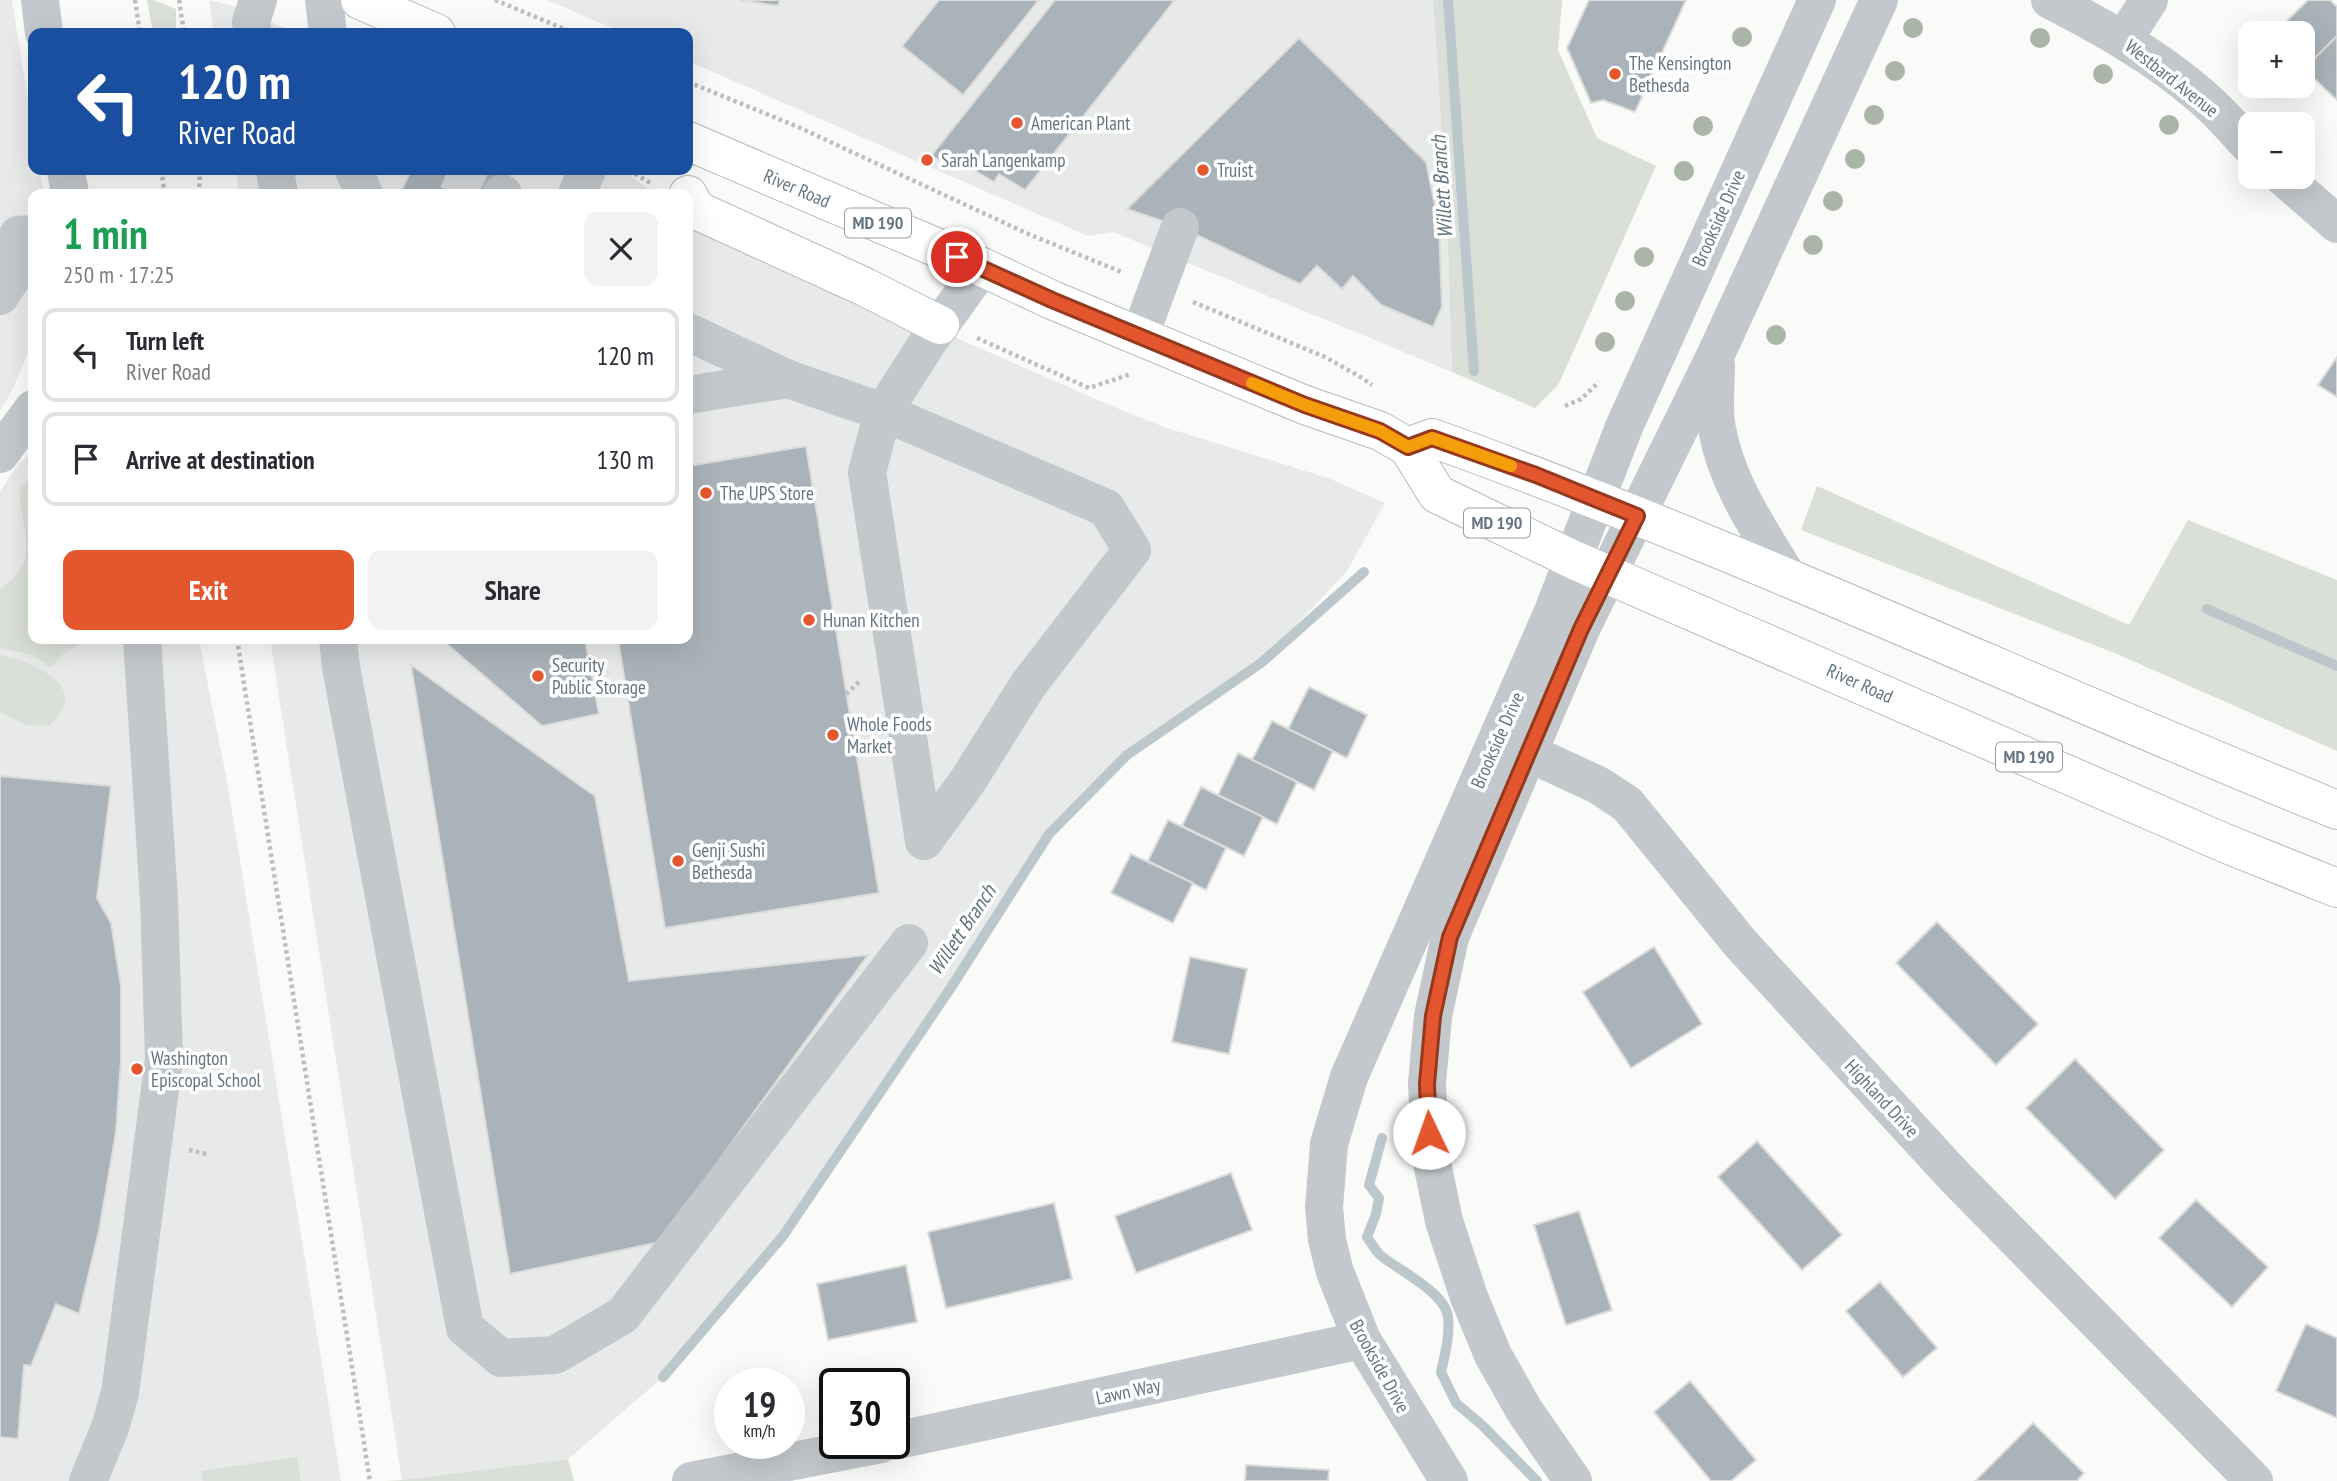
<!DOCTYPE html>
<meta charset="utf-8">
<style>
body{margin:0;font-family:"PT Sans Narrow",sans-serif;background:#f2f2f3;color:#2b2b33;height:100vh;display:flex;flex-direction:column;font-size:26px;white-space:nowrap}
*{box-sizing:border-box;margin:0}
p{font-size:23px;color:#7c7c81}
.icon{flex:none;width:38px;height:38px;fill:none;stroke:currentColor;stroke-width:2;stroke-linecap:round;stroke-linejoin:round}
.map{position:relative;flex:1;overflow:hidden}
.details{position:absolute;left:28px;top:189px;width:665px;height:455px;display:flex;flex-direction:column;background:#fff;border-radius:14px;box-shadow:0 7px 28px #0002}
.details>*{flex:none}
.hud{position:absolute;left:28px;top:28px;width:665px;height:147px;border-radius:14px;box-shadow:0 7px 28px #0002;background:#1a4fa0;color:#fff;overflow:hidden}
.buttons{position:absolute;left:2238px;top:21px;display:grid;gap:14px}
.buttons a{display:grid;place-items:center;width:77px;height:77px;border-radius:14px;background:#fff;box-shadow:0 7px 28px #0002;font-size:35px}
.speed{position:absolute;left:714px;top:1368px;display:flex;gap:14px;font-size:35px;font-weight:700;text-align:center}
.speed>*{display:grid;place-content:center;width:91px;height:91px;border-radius:50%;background:#fff;box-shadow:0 7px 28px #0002;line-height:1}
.speed small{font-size:18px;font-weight:400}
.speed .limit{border:4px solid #111;border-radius:10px;background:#fff;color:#111}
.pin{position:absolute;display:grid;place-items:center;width:60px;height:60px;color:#fff;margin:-30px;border:4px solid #fff;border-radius:50%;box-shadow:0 2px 7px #0007}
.me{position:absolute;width:77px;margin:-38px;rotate:357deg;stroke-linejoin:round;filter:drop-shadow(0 0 5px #0008)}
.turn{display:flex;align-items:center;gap:24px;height:147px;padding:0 35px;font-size:32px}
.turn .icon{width:91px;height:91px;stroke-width:2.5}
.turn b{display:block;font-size:49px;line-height:60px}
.round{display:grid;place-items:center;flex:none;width:74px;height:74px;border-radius:14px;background:#f2f2f3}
.head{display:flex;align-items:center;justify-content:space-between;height:119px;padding:0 35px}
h1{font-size:42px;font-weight:700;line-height:52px;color:#1e9e55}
.primary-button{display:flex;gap:14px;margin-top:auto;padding:14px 35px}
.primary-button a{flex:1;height:80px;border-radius:14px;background:#e4572e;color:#fff;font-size:28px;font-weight:700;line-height:80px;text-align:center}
.primary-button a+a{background:#f2f2f3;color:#2b2b33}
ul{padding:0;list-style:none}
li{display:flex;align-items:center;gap:21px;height:94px;margin:0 14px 10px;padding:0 21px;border:4px solid #e1e1e2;border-radius:14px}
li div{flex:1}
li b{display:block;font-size:26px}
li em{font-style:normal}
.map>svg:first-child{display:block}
</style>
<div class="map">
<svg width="2337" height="1481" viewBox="0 0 2337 1481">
<rect width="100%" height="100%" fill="#fafaf8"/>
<g fill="#e8e9e9">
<path d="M0 0H12L33 130V170H40L43 194H33V340L11 393 0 411Z"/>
<path d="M209 0 230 5 298 33H214Z"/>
<path d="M547 0H1433L1447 215 1452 372 1113 232 1088 236 688 61V33H624Z"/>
<path d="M236 170H618L628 174 655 194H239Z"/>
<path d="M688 220 1114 407 1164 427 1328 478 1385 503 1347 571 1261 663 1127 755 1049 834 950 989 783 1236 663 1377 568 1459 402 1480 271 646 285 639H688Z"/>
<path d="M33 451V639H199L228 787 341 1481H0V492L18 464Z"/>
</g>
<g fill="#dadfd7">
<path d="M147 0H153L176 9V33H153Z"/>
<path d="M1433 0H1562L1558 50 1597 138 1656 166 1565 370 1558 385 1535 408 1452 372 1447 215Z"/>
<path d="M33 474V639H92L64 653 51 667 32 655 0 648V589C32 567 28 550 22 515 20 505 18 496 22 487 24 482 30 478 33 474Z"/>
<path d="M1817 486 2129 625 2188 520 2337 580V751L2117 654 1801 530Z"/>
<path d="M0 655C19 658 62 674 65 696 67 707 56 718 49 726L26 725 0 712Z"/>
<path d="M297 1457 301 1481H203L201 1471Z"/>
<path d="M568 1459 574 1481H386L402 1480Z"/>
</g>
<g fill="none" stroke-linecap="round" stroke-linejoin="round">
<g stroke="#bbc7cb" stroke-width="10">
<path d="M1448 0 1474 371"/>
<path d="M2207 609 2337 666"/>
<path d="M1382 1138 1369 1185 1379 1198 1376 1214 1367 1237C1371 1243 1375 1250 1380 1255 1398 1270 1445 1292 1448 1317 1450 1336 1445 1354 1441 1372L1456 1403 1482 1425 1537 1481"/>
<path d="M663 1377 783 1236 950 989 1049 834 1127 755 1261 663 1364 572"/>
</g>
</g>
<g fill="#aab3b9" stroke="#dcdcda" stroke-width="2">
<path d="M740 0H780L778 6Z"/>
<path d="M939 0H1039L963 95 902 46Z"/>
<path d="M1055 0H1175L1025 190 999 174 994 182 964 164 959 171 931 156Z"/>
<path d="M1589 0H1686L1635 112 1603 100 1591 103 1567 48Z"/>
<path d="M2308 0H2330L2337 7V36L2303 71V33H2275Z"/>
<path d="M2337 36V100L2304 69Z"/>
<path d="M1299 38 1426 162 1439 225 1442 307 1433 327 1381 305 1353 276 1342 289 1317 266 1300 284 1180 227 1127 209Z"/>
<path d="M411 170H499L510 174 501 194H400Z"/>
<path d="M2337 357V397L2318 385Z"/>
<path d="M806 446 879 893 665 928 618 639H688V466Z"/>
<path d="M441 639H585L599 714 542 726Z"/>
<path d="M411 665 595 796 629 981 868 955 660 1242 510 1274Z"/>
<path d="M1309 687 1367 715 1347 758 1288 729Z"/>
<path d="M1272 721 1333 751 1314 790 1252 760Z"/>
<path d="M1238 753 1297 782 1277 824 1218 795Z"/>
<path d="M0 776 111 786 97 898 111 923 121 986V1060L116 1132 99 1231 79 1314 56 1304 31 1366 24 1365 18 1439 0 1437Z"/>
<path d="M1201 787 1263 817 1244 856 1182 826Z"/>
<path d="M1168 820 1226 848 1206 890 1148 861Z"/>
<path d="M1131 854 1193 883 1173 923 1111 893Z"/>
<path d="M1937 922 2038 1024 1996 1065 1896 963Z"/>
<path d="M1654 947 1702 1024 1631 1068 1583 992Z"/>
<path d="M1190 957 1247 969 1229 1054 1172 1042Z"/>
<path d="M2075 1059 2164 1150 2115 1199 2026 1108Z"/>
<path d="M1757 1141 1842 1235 1802 1270 1718 1177Z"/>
<path d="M1231 1173 1252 1230 1136 1273 1115 1216Z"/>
<path d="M2196 1200 2268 1267 2232 1307 2159 1238Z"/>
<path d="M1054 1203 1072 1279 946 1308 928 1232Z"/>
<path d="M1579 1211 1612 1310 1566 1325 1534 1225Z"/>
<path d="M906 1265 917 1322 828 1340 817 1284Z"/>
<path d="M1880 1282 1937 1348 1903 1377 1846 1311Z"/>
<path d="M2306 1324 2337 1338V1418L2276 1391Z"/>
<path d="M1690 1381 1756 1460 1731 1481H1711L1654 1412Z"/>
<path d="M2033 1423 2084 1473 2077 1481H1975Z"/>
<path d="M1246 1465 1329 1470 1328 1481H1245Z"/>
</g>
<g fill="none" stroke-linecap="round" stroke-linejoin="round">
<path stroke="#d5d9db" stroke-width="38" stroke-dasharray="38 19" stroke-linecap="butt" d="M448 170 501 194"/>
<g stroke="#b5babe" stroke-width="40">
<g id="major">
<path d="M360 0 436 33"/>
<path d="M688 141 982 267 1052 300 1305 405 1380 431 1408 447 1437 494 1574 560 2227 844 2337 888"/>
<path d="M688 195 696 210 865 287 940 325"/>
<path d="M1408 447 1432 438C1739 548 2035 688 2337 810"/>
</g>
</g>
<g stroke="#bbbfc2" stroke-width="4.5" stroke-dasharray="3.5 3.5" stroke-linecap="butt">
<path d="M135 0 140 33"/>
<path d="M179 0 184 33"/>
<path d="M495 0 574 33"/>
<path d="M688 82 796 126 1026 233 1124 273"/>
<path d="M161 170 165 194"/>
<path d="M629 170 652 184"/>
<path d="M199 194 200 170"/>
<path d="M1193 302 1325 357 1359 376 1372 385"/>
<path d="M977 338 1089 388 1131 374"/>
<path d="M1565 406 1581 399 1599 382"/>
<path d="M237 639 370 1481"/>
<path d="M846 694 859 682"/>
<path d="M189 1150 206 1154"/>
</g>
<g stroke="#c3c8cc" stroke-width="38">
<path d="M40 0 44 33"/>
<path d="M324 0 328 33"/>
<path d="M2050 0C2104 28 2155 56 2201 96 2219 111 2234 129 2250 146"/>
<path d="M253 33 251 22 258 0"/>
<path d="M2124 39 2149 0"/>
<path d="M66 170 70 194"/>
<path d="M275 170 279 194"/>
<path d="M354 170 364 194"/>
<path d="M2283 177 2337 224"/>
<path d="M501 194H503"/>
<path d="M577 194 587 170"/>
<path d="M0 296 16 272 18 235 33 234"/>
<path d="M688 332 788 379 688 395"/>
<path d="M1140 335 1180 227"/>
<path d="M1716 365C1716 385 1713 409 1717 429 1727 485 1761 532 1789 579"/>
<path d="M788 379 883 412 928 342 982 267"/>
<path d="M883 412 1106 508 1132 550 1028 685 967 782 924 841 867 472Z"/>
<path d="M0 454 33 409"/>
<path d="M338 639 341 667 465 1328 501 1358 555 1355 623 1315 909 943"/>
<path d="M1503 741 1598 785 1627 804 1741 944 1954 1176 2254 1481"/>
<path d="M894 1441 1362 1340"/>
<path d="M88 1481 110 1428 120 1393 164 1059 159 899 142 639"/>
<path d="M691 1481 881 1444"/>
<path d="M1449 1481 1362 1340 1335 1272 1327 1240 1324 1207 1329 1144 1349 1077 1552 614 1624 427 1817 0"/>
<path d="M1573 1481 1524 1410 1493 1355 1469 1297 1444 1221 1431 1158 1427 1084 1433 1016 1450 937 1581 629 1716 354 1879 0"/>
</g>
<use href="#major" stroke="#fff" stroke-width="38"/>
</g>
<g fill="#aab4a7">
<circle cx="1913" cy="28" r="10"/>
<circle cx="1742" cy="37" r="10"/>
<circle cx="2040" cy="38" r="10"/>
<circle cx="1895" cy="71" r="10"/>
<circle cx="2103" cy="74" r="10"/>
<circle cx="1874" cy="115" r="10"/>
<circle cx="2169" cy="125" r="10"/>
<circle cx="1703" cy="126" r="10"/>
<circle cx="1855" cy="159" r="10"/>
<circle cx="1684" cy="171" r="10"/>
<circle cx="1833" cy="201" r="10"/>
<circle cx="1813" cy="245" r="10"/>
<circle cx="1644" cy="257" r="10"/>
<circle cx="1625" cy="301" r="10"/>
<circle cx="1776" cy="335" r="10"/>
<circle cx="1605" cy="342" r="10"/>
</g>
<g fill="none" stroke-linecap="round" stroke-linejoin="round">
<g stroke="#94391e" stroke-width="18">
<path id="route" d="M957 257 1052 300 1305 405 1380 431 1408 447 1432 438 1536 475 1637 516 1581 629 1450 937 1433 1016 1427 1084 1429 1133"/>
</g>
<use href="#route" stroke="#e4572e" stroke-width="12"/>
<path stroke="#f59e0b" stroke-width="12" d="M1252 383 1305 405 1380 431 1408 447 1432 438 1511 466"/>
</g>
<g fill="#e4572e" stroke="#fff" stroke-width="2.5">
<circle cx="1615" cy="74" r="7"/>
<circle cx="1017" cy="123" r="7"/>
<circle cx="927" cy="160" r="7"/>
<circle cx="1203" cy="170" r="7"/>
<circle cx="706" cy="493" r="7"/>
<circle cx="809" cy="620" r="7"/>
<circle cx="538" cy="676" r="7"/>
<circle cx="833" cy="735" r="7"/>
<circle cx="678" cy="861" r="7"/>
<circle cx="137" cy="1069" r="7"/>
</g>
<g text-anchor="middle" stroke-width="7" stroke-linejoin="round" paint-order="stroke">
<g fill="#fff" stroke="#939fa8" stroke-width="2">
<rect x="845" y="208.5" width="66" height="29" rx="5"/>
<rect x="1464" y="508.5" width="66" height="29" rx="5"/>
<rect x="1996" y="742.5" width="66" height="29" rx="5"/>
</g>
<g font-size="18" font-weight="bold" fill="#657683">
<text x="878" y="229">MD 190</text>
<text x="1497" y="529">MD 190</text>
<text x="2029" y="763">MD 190</text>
</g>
<g font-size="19" fill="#657683" stroke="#fff" text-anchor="start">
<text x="1629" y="70">The Kensington<tspan x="1629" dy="22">Bethesda</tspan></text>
<text x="1031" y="130">American Plant</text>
<text x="941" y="167">Sarah Langenkamp</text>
<text x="1217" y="177">Truist</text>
<text x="720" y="500">The UPS Store</text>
<text x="823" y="627">Hunan Kitchen</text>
<text x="552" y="672">Security<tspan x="552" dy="22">Public Storage</tspan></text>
<text x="847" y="731">Whole Foods<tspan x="847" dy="22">Market</tspan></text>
<text x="692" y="857">Genji Sushi<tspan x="692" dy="22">Bethesda</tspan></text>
<text x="151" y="1065">Washington<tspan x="151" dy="22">Episcopal School</tspan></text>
</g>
<g font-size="19" fill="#657683" stroke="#fff">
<text transform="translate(2172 78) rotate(38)" y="7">Westbard Avenue</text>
<text transform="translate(797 188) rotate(23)" y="7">River Road</text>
<text transform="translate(1718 218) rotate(-66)" y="7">Brookside Drive</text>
<text transform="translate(1860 683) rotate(24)" y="7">River Road</text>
<text transform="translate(1497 740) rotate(-66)" y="7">Brookside Drive</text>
<text transform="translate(1882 1098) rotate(47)" y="7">Highland Drive</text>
<text transform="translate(1380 1366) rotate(61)" y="7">Brookside Drive</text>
<text transform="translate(1128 1391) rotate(-12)" y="7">Lawn Way</text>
</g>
<g font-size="21" font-style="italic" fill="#60757c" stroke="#fff">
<text transform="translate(1442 187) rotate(-94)" y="7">Willett Branch</text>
<text transform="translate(962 930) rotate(-56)" y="7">Willett Branch</text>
</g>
</g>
</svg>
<div class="buttons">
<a>+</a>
<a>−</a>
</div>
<div class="speed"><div>19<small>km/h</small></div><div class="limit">30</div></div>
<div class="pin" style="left:957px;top:257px;background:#d93025"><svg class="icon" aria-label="arrive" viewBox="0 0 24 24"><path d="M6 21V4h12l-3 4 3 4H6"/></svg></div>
<svg class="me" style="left:1429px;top:1133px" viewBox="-20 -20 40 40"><circle r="19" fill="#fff"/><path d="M0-13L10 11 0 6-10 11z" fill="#e4572e"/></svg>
<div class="hud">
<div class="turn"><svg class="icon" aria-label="left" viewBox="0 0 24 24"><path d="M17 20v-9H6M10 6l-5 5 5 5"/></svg><div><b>120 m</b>River Road</div></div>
</div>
<section class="details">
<div class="head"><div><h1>1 min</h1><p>250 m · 17:25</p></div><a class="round"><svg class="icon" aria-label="close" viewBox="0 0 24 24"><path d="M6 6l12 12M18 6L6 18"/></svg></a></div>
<ul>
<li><svg class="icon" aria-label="left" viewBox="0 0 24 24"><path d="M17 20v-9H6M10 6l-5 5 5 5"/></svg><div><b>Turn left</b><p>River Road</p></div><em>120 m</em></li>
<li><svg class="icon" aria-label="arrive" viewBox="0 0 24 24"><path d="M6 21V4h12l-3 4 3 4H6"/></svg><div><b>Arrive at destination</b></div><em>130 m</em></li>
</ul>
<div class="primary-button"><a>Exit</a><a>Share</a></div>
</section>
</div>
